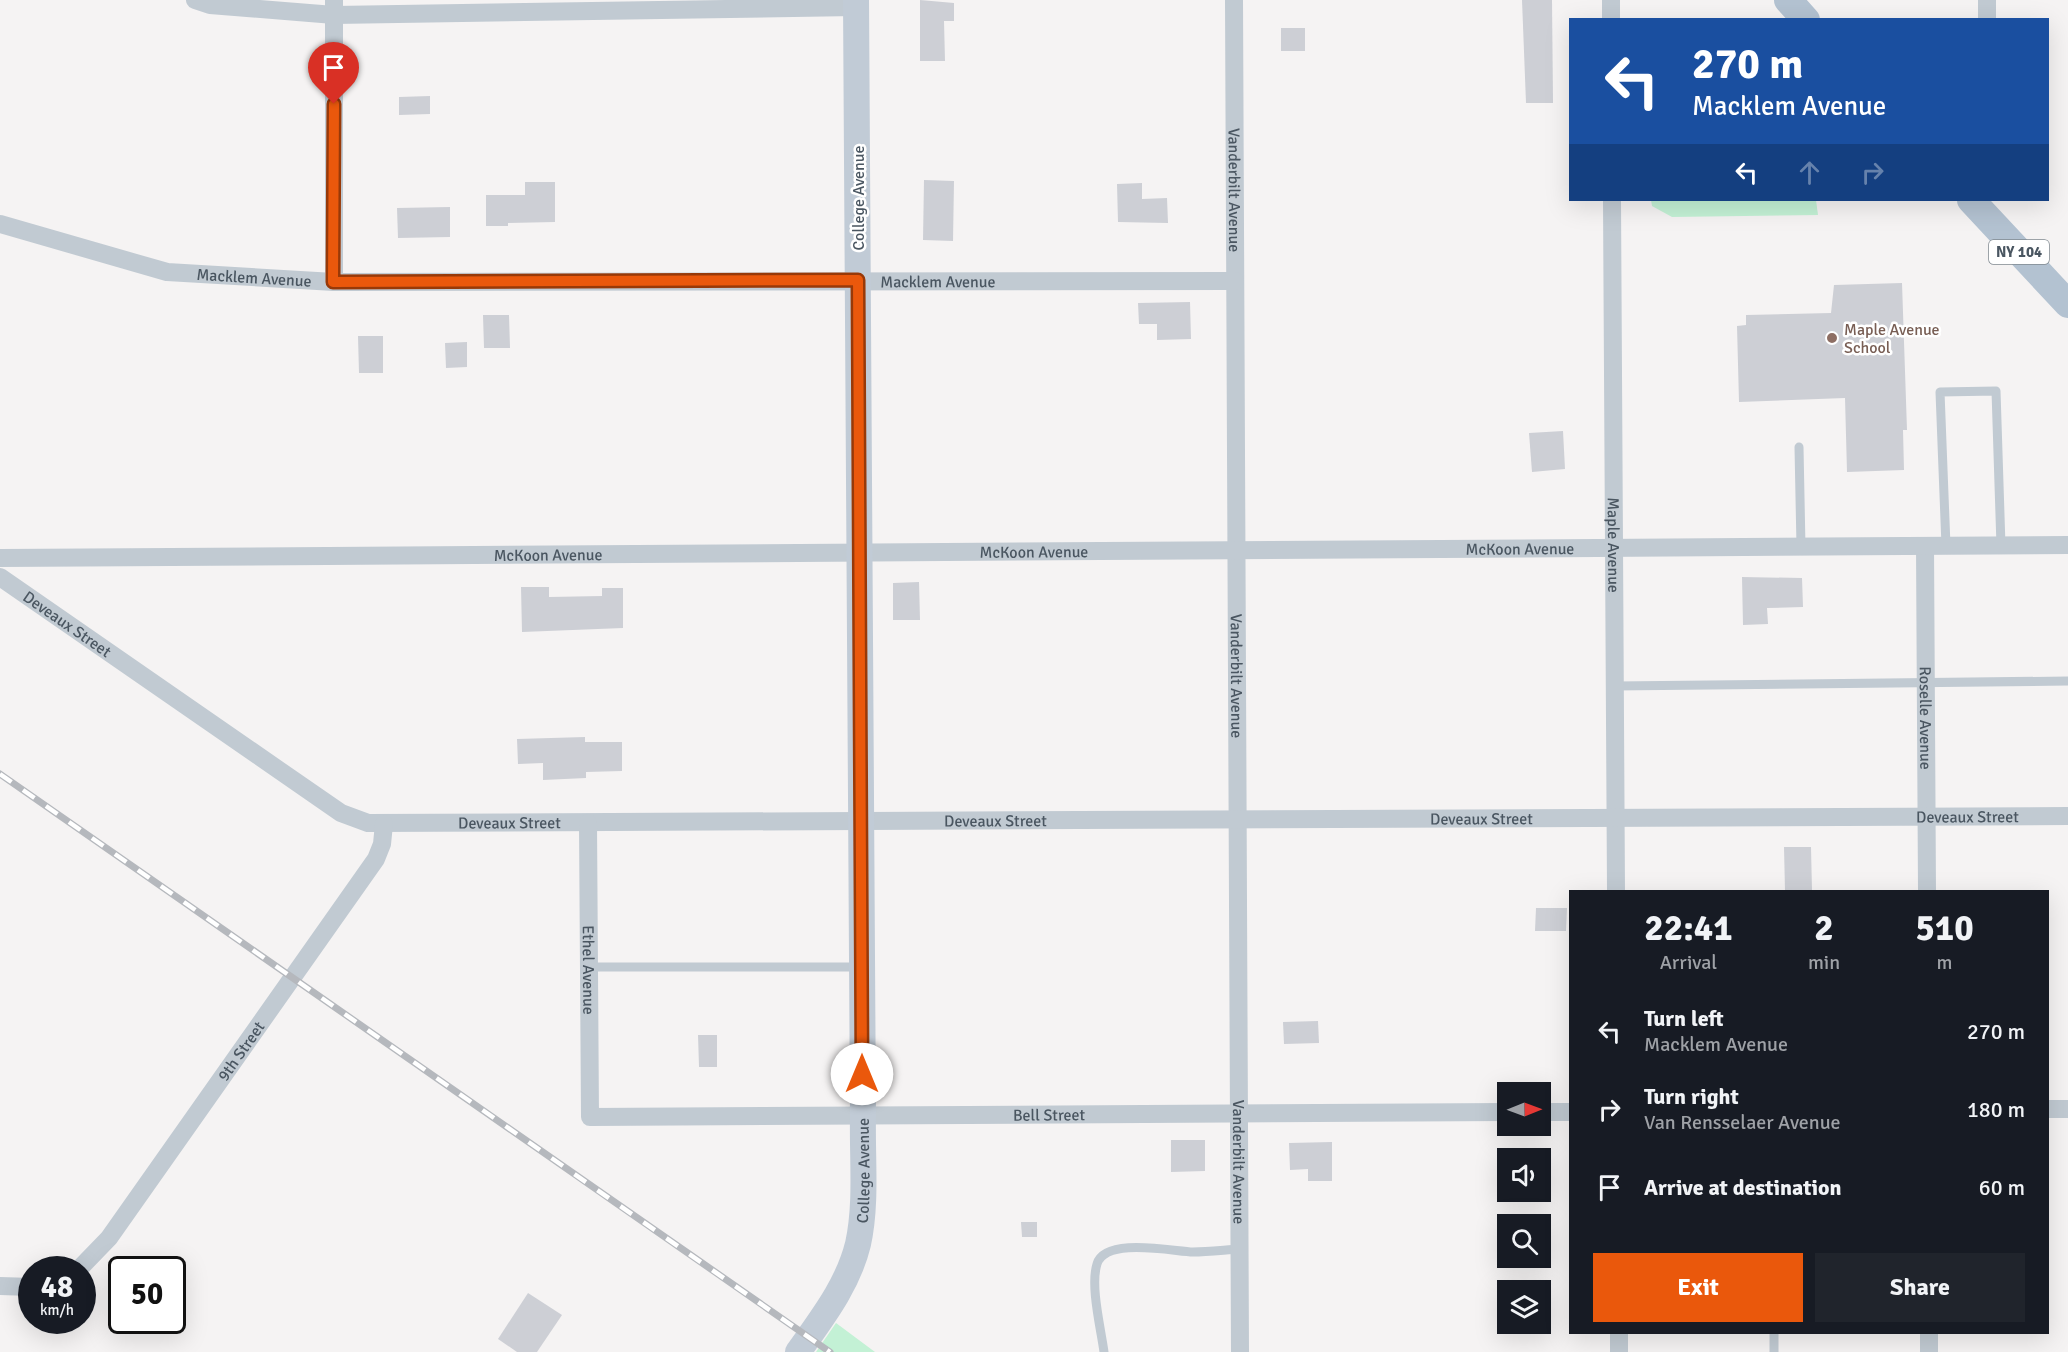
<!DOCTYPE html>
<style>
body{margin:0;font-family:Signika,sans-serif;background:#20242c;color:#f1f3f6;height:100vh;display:flex;flex-direction:column;font-size:22px;white-space:nowrap}
*{box-sizing:border-box;margin:0}
p{font-size:20px;color:#9ea1a6}
.icon{flex:none;width:33px;height:33px;fill:none;stroke:currentColor;stroke-width:2;stroke-linecap:round;stroke-linejoin:round}
.map{position:relative;flex:1;overflow:hidden}
.drawer{position:absolute;left:1569px;top:890px;width:480px;height:444px;display:flex;flex-direction:column;background:#171b24;border-radius:0px;box-shadow:0 6px 24px #0002}
.drawer>*{flex:none}
.banner{position:absolute;left:1569px;top:18px;width:480px;height:183px;border-radius:0px;box-shadow:0 6px 24px #0002;background:#1a4fa0;color:#fff;overflow:hidden}
.needle{width:39px;rotate:89deg}
.tools{position:absolute;left:1497px;top:1082px;display:grid;gap:12px}
.tools a{display:grid;place-items:center;width:54px;height:54px;border-radius:0px;background:#171b24;box-shadow:0 6px 24px #0002;font-size:30px}
.speed{position:absolute;left:18px;top:1256px;display:flex;gap:12px;font-size:30px;font-weight:700;text-align:center}
.speed>*{display:grid;place-content:center;width:78px;height:78px;border-radius:50%;background:#171b24;box-shadow:0 6px 24px #0002;line-height:1}
.speed small{font-size:15px;font-weight:400}
.speed .limit{border:3px solid #111;border-radius:9px;background:#fff;color:#111}
.pin{position:absolute;display:grid;place-items:center;width:51px;height:51px;color:#fff;margin:-62px -26px;border-radius:50% 50% 50% 0;rotate:-45deg;box-shadow:0 0 6px #0007}
.pin .icon{rotate:45deg}
.me{position:absolute;width:66px;margin:-33px;rotate:0deg;stroke-linejoin:round;filter:drop-shadow(0 0 4px #0008)}
.turn{display:flex;align-items:center;gap:21px;height:126px;padding:0 24px;font-size:27px}
.turn .icon{width:78px;height:78px;stroke-width:2.5}
.turn b{display:block;font-size:42px;line-height:51px}
.lanes{display:flex;align-items:center;height:57px;padding:0 24px;background:#0003;justify-content:center;gap:30px;direction:ltr}
.lanes .off{opacity:.35}
.eta{display:flex;justify-content:space-evenly;align-items:center;height:102px;text-align:center}
.eta b{font-size:36px;font-weight:700;line-height:42px}
.cta{display:flex;gap:12px;margin-top:auto;padding:12px 24px}
.cta a{flex:1;height:69px;border-radius:0px;background:#ea580c;color:#fff;font-size:24px;font-weight:700;line-height:69px;text-align:center}
.cta a+a{background:#20242c;color:#f1f3f6}
ul{padding:0;list-style:none}
li{display:flex;align-items:center;gap:18px;height:78px;padding:0 24px}
li div{flex:1}
li b{display:block;font-size:22px}
li em{font-style:normal}
.map>svg:first-child{display:block}
</style>
<div class="map">
<svg width="2068" height="1352" viewBox="0 0 2068 1352">
<rect width="100%" height="100%" fill="#f5f3f3"/>
<g fill="#c3f1d5">
<path d="M1651 200H1816L1818 215 1672 217 1652 206Z"/>
<path d="M836 1323 875 1352H816Z"/>
</g>
<g fill="#cdcfd5">
<path d="M920 0 954 3V21H944L945 61H920Z"/>
<path d="M1522 0H1552L1553 103H1526Z"/>
<rect x="1281" y="28" width="24" height="23"/>
<path d="M430 96V114L399 115V97Z"/>
<path d="M924 180 954 181 953 241 923 240Z"/>
<path d="M525 182H555V222L508 223V226H486V195H525Z"/>
<path d="M1142 183V199L1167 198 1168 223 1118 222 1117 184Z"/>
<path d="M450 207V237L398 238 397 208Z"/>
<path d="M1902 283 1907 430H1903L1904 470 1847 472 1845 398 1739 402 1737 326 1746 325V315L1831 313 1834 285Z"/>
<path d="M1190 302 1191 339 1157 340V324H1139L1138 303Z"/>
<path d="M483 315H509L510 348H484Z"/>
<path d="M358 336H383V373H359Z"/>
<path d="M467 342V367L446 368 445 343Z"/>
<path d="M1563 431 1565 469 1532 472 1529 433Z"/>
<path d="M1742 577 1802 578 1803 607 1767 608 1768 624 1743 625Z"/>
<path d="M919 582 920 620H893V583Z"/>
<path d="M521 587H549V597L602 596V588H623V628L522 632Z"/>
<path d="M585 737V742H622V771L586 772V778L543 780V763L518 764 517 739Z"/>
<path d="M1784 847H1811L1812 891H1785Z"/>
<path d="M1536 908H1567L1566 931H1535Z"/>
<path d="M1318 1021 1319 1043 1284 1044 1283 1022Z"/>
<path d="M698 1035H717V1067H699Z"/>
<path d="M1171 1140H1205V1171L1171 1172Z"/>
<path d="M1332 1142V1181H1308V1169L1290 1170 1289 1143Z"/>
<path d="M1021 1222H1037V1237H1022Z"/>
<path d="M528 1293 562 1315 537 1352H517L498 1339Z"/>
</g>
<g fill="none" stroke-linecap="round" stroke-linejoin="round">
<g stroke="#c1cad2" stroke-width="9">
<path d="M1799 447 1801 547"/>
<path d="M1946 546 1940 392 1996 391 2001 546"/>
<path d="M1615 686 2068 681"/>
<path d="M589 967H860"/>
<path d="M1104 1352C1101 1329 1090 1286 1097 1264 1105 1237 1171 1251 1193 1252 1208 1252 1224 1250 1240 1249"/>
<path d="M1774 1352V1332"/>
</g>
<g stroke="#c1cad2" stroke-width="18">
<path d="M195 0 210 5 334 15 856 7"/>
<path id="s1" d="M1234 0 1240 1352"/>
<path d="M1611 0V20"/>
<path d="M1987 0V20"/>
<path id="s2" d="M1612 200 1616 891"/>
<path id="s3" d="M0 224 167 272 334 282 1235 281"/>
<path d="M334 282V0"/>
<path id="s4" d="M1925 546 1927 891"/>
<path id="s5" d="M0 558 2068 545"/>
<path id="s6" d="M0 577 341 813 368 823 2068 816"/>
<path id="s7" d="M588 823 590 1117 1508 1112"/>
<path d="M2048 1109H2068"/>
<path d="M1540 1112H1570"/>
<path id="s8" d="M79 1269 109 1238 376 859 382 844 384 824"/>
<path d="M0 1286 32 1287"/>
<path d="M1619 1332V1352"/>
<path d="M1929 1332V1352"/>
</g>
<path stroke="#c1cbd6" stroke-width="26" id="s9" d="M798 1352C822 1318 848 1285 858 1244 867 1204 862 1157 863 1116L856 0"/>
<g stroke="#b3c2d1" stroke-width="28">
<path d="M1788 0 1806 20"/>
<path d="M1971 200 2068 304"/>
</g>
<g stroke="#b5b8bd" stroke-width="7">
<path id="rail" d="M0 774 830 1352"/>
</g>
<use href="#rail" stroke="#fff" stroke-width="4.5" stroke-dasharray="14" stroke-linecap="butt"/>
</g>
<g fill="none" stroke-linecap="round" stroke-linejoin="round">
<g stroke="#983908" stroke-width="15">
<path id="route" d="M334 104 333 282 858 280 862 1074"/>
</g>
<use href="#route" stroke="#ea580c" stroke-width="10"/>
</g>
<circle fill="#8d6e63" stroke="#fff" stroke-width="2" cx="1832" cy="338" r="6"/>
<g text-anchor="middle" stroke-width="5" stroke-linejoin="round" paint-order="stroke">
<rect fill="#fff" stroke="#808990" stroke-width="1.5" x="1989" y="240" width="60" height="24" rx="4.5"/>
<g font-size="15" font-weight="bold" fill="#4a5661">
<text x="2019" y="257">NY 104</text>
</g>
<g font-size="16" fill="#4a5661" stroke="#fff">
<text dy="6" stroke="none"><textPath href="#s1" startOffset="190">Vanderbilt Avenue</textPath></text>
<text transform="translate(858 198) rotate(-90)" y="6">College Avenue</text>
<text dy="6" stroke="none"><textPath href="#s3" startOffset="261">Macklem Avenue</textPath></text>
<text dy="6" stroke="none"><textPath href="#s3" startOffset="945">Macklem Avenue</textPath></text>
<text dy="6" stroke="none"><textPath href="#s2" startOffset="345">Maple Avenue</textPath></text>
<text dy="6" stroke="none"><textPath href="#s5" startOffset="1520">McKoon Avenue</textPath></text>
<text dy="6" stroke="none"><textPath href="#s5" startOffset="1034">McKoon Avenue</textPath></text>
<text dy="6" stroke="none"><textPath href="#s5" startOffset="548">McKoon Avenue</textPath></text>
<text dy="6" stroke="none"><textPath href="#s6" startOffset="82">Deveaux Street</textPath></text>
<text dy="6" stroke="none"><textPath href="#s1" startOffset="676">Vanderbilt Avenue</textPath></text>
<text dy="6" stroke="none"><textPath href="#s4" startOffset="172">Roselle Avenue</textPath></text>
<text dy="6" stroke="none"><textPath href="#s6" startOffset="2043">Deveaux Street</textPath></text>
<text dy="6" stroke="none"><textPath href="#s6" startOffset="1557">Deveaux Street</textPath></text>
<text dy="6" stroke="none"><textPath href="#s6" startOffset="1071">Deveaux Street</textPath></text>
<text dy="6" stroke="none"><textPath href="#s6" startOffset="585">Deveaux Street</textPath></text>
<text dy="6" stroke="none"><textPath href="#s7" startOffset="147">Ethel Avenue</textPath></text>
<text dy="6" stroke="none"><textPath href="#s8" startOffset="272">9th Street</textPath></text>
<text dy="6" stroke="none"><textPath href="#s7" startOffset="753">Bell Street</textPath></text>
<text dy="6" stroke="none"><textPath href="#s1" startOffset="1162">Vanderbilt Avenue</textPath></text>
<text dy="6" stroke="none"><textPath href="#s9" startOffset="198">College Avenue</textPath></text>
</g>
<g font-size="16" fill="#785e54" stroke="#fff" text-anchor="start">
<text x="1844" y="335">Maple Avenue<tspan x="1844" dy="18">School</tspan></text>
</g>
</g>
</svg>
<div class="tools">
<a><svg class="needle" viewBox="-14 -14 28 28"><path d="M0-13l5 13h-10z" fill="#e53935"/><path d="M0 13l5-13h-10z" fill="#9ea1a6"/></svg></a>
<a><svg class="icon" aria-label="sound" viewBox="0 0 24 24"><path d="M4 9h4l5-4v14l-5-4H4zM17 9q2 3 0 6"/></svg></a>
<a><svg class="icon" aria-label="search" viewBox="0 0 24 24"><circle cx="10" cy="10" r="6"/><path d="M15 15l6 6"/></svg></a>
<a><svg class="icon" aria-label="layers" viewBox="0 0 24 24"><path d="M12 4l9 5-9 5-9-5zM3 14l9 5 9-5"/></svg></a>
</div>
<div class="speed"><div>48<small>km/h</small></div><div class="limit">50</div></div>
<div class="pin" style="left:334px;top:104px;background:#d93025"><svg class="icon" aria-label="arrive" viewBox="0 0 24 24"><path d="M6 21V4h12l-3 4 3 4H6"/></svg></div>
<svg class="me" style="left:862px;top:1074px" viewBox="-20 -20 40 40"><circle r="19" fill="#fff"/><path d="M0-13L10 11 0 6-10 11z" fill="#ea580c"/></svg>
<div class="banner">
<div class="turn"><svg class="icon" aria-label="left" viewBox="0 0 24 24"><path d="M17 20v-9H6M10 6l-5 5 5 5"/></svg><div><b>270 m</b>Macklem Avenue</div></div>
<div class="lanes"><svg class="icon" aria-label="left" viewBox="0 0 24 24"><path d="M17 20v-9H6M10 6l-5 5 5 5"/></svg><svg class="icon off" aria-label="ahead" viewBox="0 0 24 24"><path d="M12 20V5M6 11l6-6 6 6"/></svg><svg class="icon off" aria-label="right" viewBox="0 0 24 24"><path d="M7 20v-9h11M14 6l5 5-5 5"/></svg></div>
</div>
<section class="drawer">
<div class="eta">
<div><b>22:41</b><p>Arrival</p></div>
<div><b>2</b><p>min</p></div>
<div><b>510</b><p>m</p></div>
</div>
<ul>
<li><svg class="icon" aria-label="left" viewBox="0 0 24 24"><path d="M17 20v-9H6M10 6l-5 5 5 5"/></svg><div><b>Turn left</b><p>Macklem Avenue</p></div><em>270 m</em></li>
<li><svg class="icon" aria-label="right" viewBox="0 0 24 24"><path d="M7 20v-9h11M14 6l5 5-5 5"/></svg><div><b>Turn right</b><p>Van Rensselaer Avenue</p></div><em>180 m</em></li>
<li><svg class="icon" aria-label="arrive" viewBox="0 0 24 24"><path d="M6 21V4h12l-3 4 3 4H6"/></svg><div><b>Arrive at destination</b></div><em>60 m</em></li>
</ul>
<div class="cta"><a>Exit</a><a>Share</a></div>
</section>
</div>
